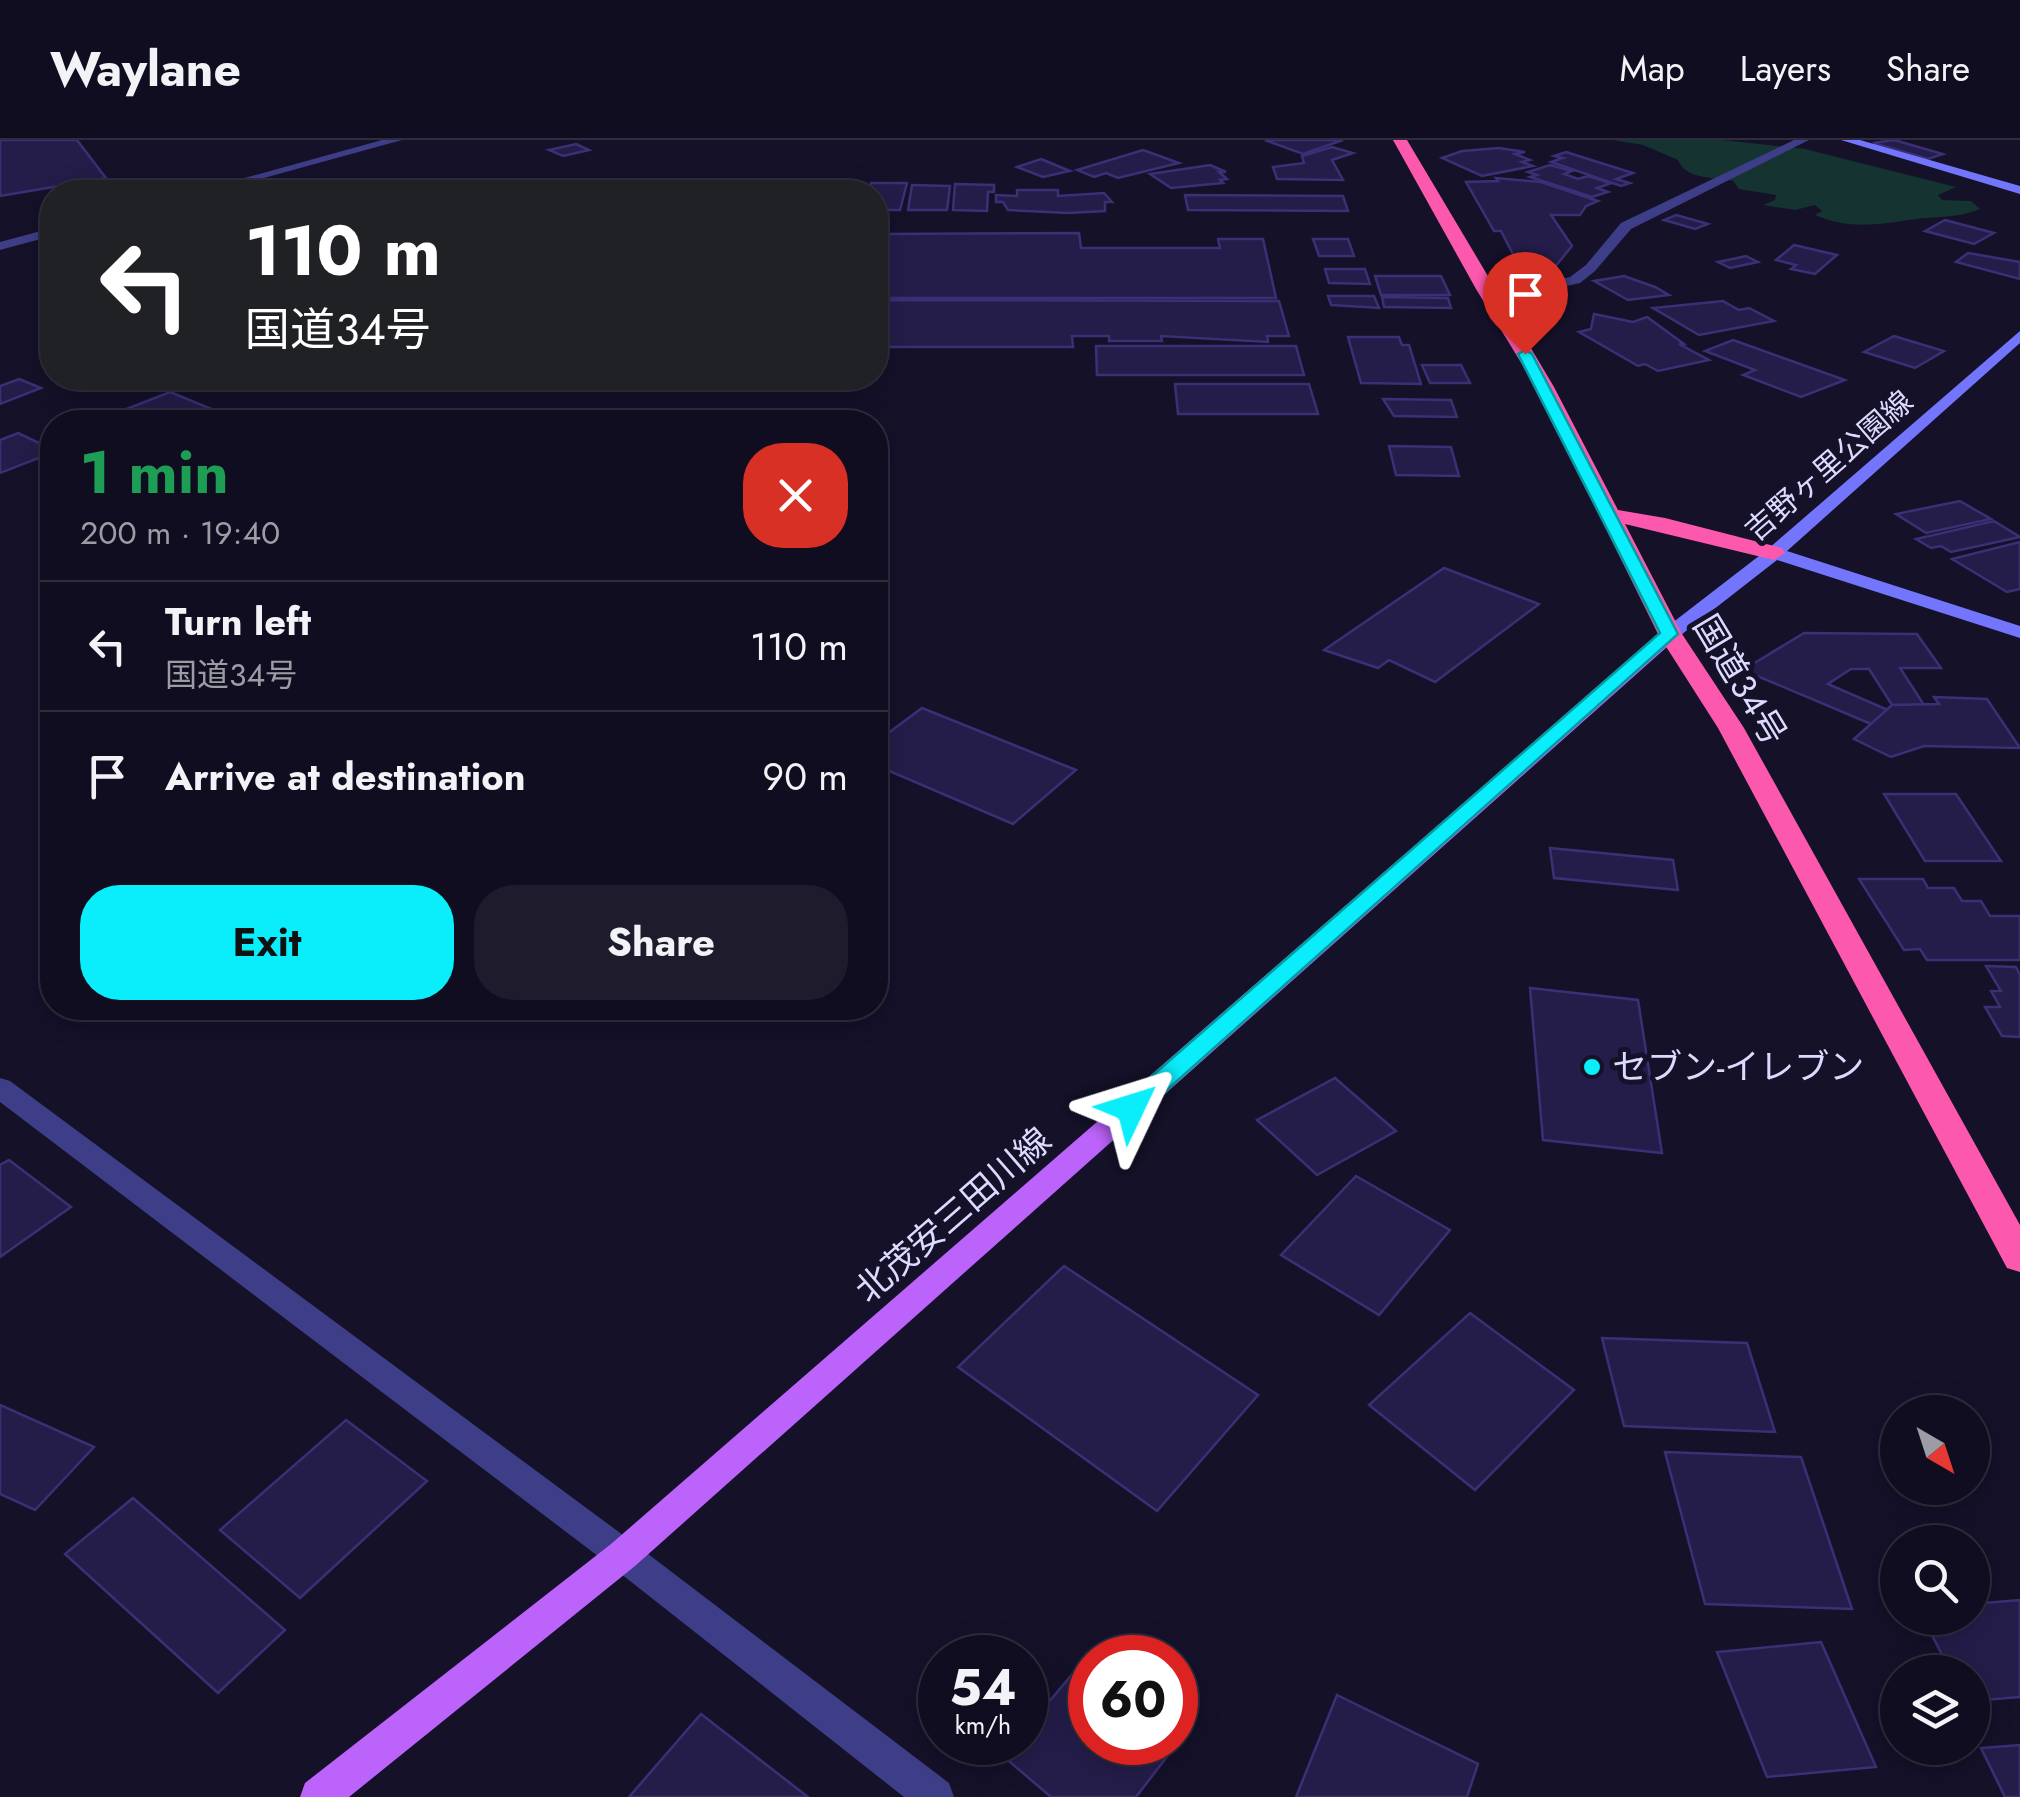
<!DOCTYPE html>
<meta charset="utf-8">
<style>
body{margin:0;font-family:Jost,"Noto Sans JP",sans-serif;background:#1d1b2c;color:#f1f3f6;height:100vh;display:flex;flex-direction:column;font-size:38px;white-space:nowrap}
*{box-sizing:border-box;margin:0}
p{font-size:32px;color:#9b9ca4}
.icon{flex:none;width:55px;height:55px;fill:none;stroke:currentColor;stroke-width:2;stroke-linecap:round;stroke-linejoin:round}
.map{position:relative;flex:1;overflow:hidden}
.panel{position:absolute;left:40px;top:270px;width:848px;height:610px;display:flex;flex-direction:column;background:#0f0d1f;border-radius:40px;box-shadow:0 5px 25px #0003,0 0 0 2px #2f2d3d}
.panel>*{flex:none}
.banner{position:absolute;left:40px;top:40px;width:848px;height:210px;border-radius:40px;box-shadow:0 5px 25px #0003,0 0 0 2px #2f2d3d;background:#202124;color:#fff;overflow:hidden}
.needle{width:65px;rotate:141deg}
.tools{position:absolute;left:1880px;top:1255px;display:grid;gap:20px}
.tools a{display:grid;place-items:center;width:110px;height:110px;border-radius:50%;background:#0f0d1f;box-shadow:0 5px 25px #0003,0 0 0 2px #2f2d3d;font-size:50px}
.speed{position:absolute;left:918px;top:1495px;display:flex;gap:20px;font-size:50px;font-weight:700;text-align:center}
.speed>*{display:grid;place-content:center;width:130px;height:130px;border-radius:50%;background:#0f0d1f;box-shadow:0 5px 25px #0003,0 0 0 2px #2f2d3d;line-height:1}
.speed small{font-size:25px;font-weight:400}
.speed .limit{border:15px solid #d22;background:#fff;color:#111}
.pin{position:absolute;display:grid;place-items:center;width:85px;height:85px;color:#fff;margin:-102px -42px;border-radius:50% 50% 50% 0;rotate:-45deg;box-shadow:0 0 10px #0007}
.pin .icon{rotate:45deg}
.me{position:absolute;width:110px;margin:-55px;rotate:49deg;stroke-linejoin:round;filter:drop-shadow(0 0 8px #0008)}
.turn{display:flex;align-items:center;gap:35px;height:210px;padding:0 40px;font-size:45px}
.turn .icon{width:130px;height:130px;stroke-width:2.5}
.turn b{display:block;font-size:70px;line-height:85px}
.round{display:grid;place-items:center;flex:none;width:105px;height:105px;border-radius:40px;background:#1d1b2c}
.summary{display:flex;align-items:center;justify-content:space-between;height:170px;padding:0 40px}
h1{font-size:60px;font-weight:700;line-height:75px;color:#1e9e55}
.action{display:flex;gap:20px;margin-top:auto;padding:20px 40px}
.action a{flex:1;height:115px;border-radius:40px;background:#0aedfa;color:#111;font-size:40px;font-weight:700;line-height:115px;text-align:center}
.action a+a{background:#1d1b2c;color:#f1f3f6}
ul{padding:0;list-style:none}
li{display:flex;align-items:center;gap:30px;height:130px;padding:0 40px;border-top:2px solid #2f2d3d}
li div{flex:1}
li b{display:block;font-size:38px}
li em{font-style:normal}
header{display:flex;align-items:center;gap:60px;box-sizing:border-box;height:140px;padding:0 50px;background:#0f0d1f;border-bottom:2px solid #2f2d3d}
header strong{font-size:48px}
nav{display:flex;gap:55px;margin-inline-start:auto;font-size:35px}
.map>svg:first-child{display:block}
</style>
<header>
<strong>Waylane</strong>
<nav><a>Map</a><a>Layers</a><a>Share</a></nav>
</header>
<div class="map">
<svg width="2020" height="1657" viewBox="0 0 2020 1657">
<rect width="100%" height="100%" fill="#141129"/>
<path fill="#143331" d="M1613 0H1723L1805 9 1956 47 1938 55 1942 60 1971 61 1980 69C1955 79 1935 76 1909 80 1876 85 1847 89 1815 75L1822 71 1815 65 1795 70 1763 65 1775 60 1776 55 1739 49 1733 41C1714 37 1686 40 1678 20L1643 5Z"/>
<g fill="#241d4a" stroke="#3a3075" stroke-width="2.5">
<path d="M0 0H77L106 38 0 56Z"/>
<path d="M1265 0H1343L1303 14Z"/>
<path d="M1894 0 1943 14 1928 19 1873 3Z"/>
<path d="M576 4 589 10 563 16 549 10Z"/>
<path d="M1332 7 1353 13 1332 20 1343 40 1277 39 1273 27 1304 23 1302 16Z"/>
<path d="M1499 8 1525 12 1515 14 1530 20 1522 22 1533 26 1482 36 1442 18 1462 11Z"/>
<path d="M1143 10 1179 23 1118 38 1106 33 1094 37 1077 30Z"/>
<path d="M1566 12 1633 33 1616 39 1630 43 1621 46 1551 22 1563 18 1554 16Z"/>
<path d="M1041 19 1070 31 1043 37 1017 27Z"/>
<path d="M1210 25 1226 32H1219L1227 39 1220 40 1223 43 1171 48 1150 34Z"/>
<path d="M1550 25 1572 31 1564 34 1578 39 1588 36 1604 41 1609 44 1597 48 1608 52 1592 57 1530 37 1537 35 1528 32Z"/>
<path d="M1496 38 1541 42 1598 61 1586 66 1580 75H1551L1572 106 1554 128 1538 131 1519 126 1501 91H1494L1466 42 1498 41Z"/>
<path d="M871 43H907L900 70H875V52H869Z"/>
<path d="M955 44 994 45V52H988L987 71 953 70Z"/>
<path d="M912 45 950 46 947 70H908Z"/>
<path d="M1017 50H1058V56L1104 53 1112 62H1105V71L1068 73 1008 70 1003 62H996V55L1017 56Z"/>
<path d="M1185 55 1343 56 1348 71 1188 70Z"/>
<path d="M1676 75 1708 84 1695 89 1664 80Z"/>
<path d="M1945 80 1994 93 1974 104 1925 91Z"/>
<path d="M1079 93 1081 108H1220L1218 99H1263L1276 158H875V94Z"/>
<path d="M1313 99H1348L1354 116H1319Z"/>
<path d="M1794 105 1837 115 1815 134 1791 129 1796 125 1776 120Z"/>
<path d="M1968 113 2020 122V139L1956 122Z"/>
<path d="M1746 116 1758 122 1730 128 1718 122Z"/>
<path d="M1325 129H1365L1370 144 1329 143Z"/>
<path d="M1375 136H1441L1450 155H1381Z"/>
<path d="M1624 136 1655 147 1669 155 1628 160 1594 141Z"/>
<path d="M1328 156H1374L1379 168 1331 165Z"/>
<path d="M1382 157 1448 158 1451 168 1384 167Z"/>
<path d="M875 160 1279 161 1289 196H1267L1268 202 1161 196 1162 201H1109V196H1072L1073 207H875Z"/>
<path d="M1723 161 1739 170 1749 168 1774 181 1699 195 1653 168Z"/>
<path d="M1594 174 1633 182 1647 177 1684 204H1679L1709 220 1658 231 1645 224 1638 226 1579 192 1591 189Z"/>
<path d="M1894 196 1944 211 1915 228 1864 212Z"/>
<path d="M1348 197H1399L1402 205H1409L1421 244 1361 243Z"/>
<path d="M1733 200 1845 240 1801 257 1743 235 1755 230 1705 211Z"/>
<path d="M1096 206H1296L1304 235H1097Z"/>
<path d="M1422 225H1461L1470 243H1430Z"/>
<path d="M19 239 41 248 0 264V246Z"/>
<path d="M1175 244H1309L1318 274H1178Z"/>
<path d="M170 252 209 268 175 282H93Z"/>
<path d="M1383 259 1451 260 1457 277 1394 276Z"/>
<path d="M18 293 52 309V313L0 333V300Z"/>
<path d="M1389 306 1451 307 1459 336 1396 335Z"/>
<path d="M1960 361 1991 379 1926 393 1896 374Z"/>
<path d="M1994 381 2020 397 1951 412 1941 406 1931 408 1916 399Z"/>
<path d="M2020 402V449L2007 452 1952 419Z"/>
<path d="M1444 428 1539 464 1435 542 1389 520 1378 528 1324 510Z"/>
<path d="M1804 493 1917 494 1941 528H1900L1924 565H1892L1869 529H1851L1828 544 1888 570 1871 584 1743 530Z"/>
<path d="M1934 557 1987 559 2020 608 1924 606 1891 617 1854 599 1892 565 1939 564Z"/>
<path d="M922 568 1076 630 1013 684 875 625V603Z"/>
<path d="M1884 654H1956L2001 721H1925Z"/>
<path d="M1550 708 1673 720 1678 750 1554 738Z"/>
<path d="M1859 739H1923L1928 748H1954L1962 761H1981L1990 776H2020V820H1927L1920 809 1904 810Z"/>
<path d="M1986 826 2016 827 2020 835V897L2002 896 1985 867H2000L1991 851H2001Z"/>
<path d="M1530 848 1638 860 1662 1013 1543 1000Z"/>
<path d="M1335 938 1396 991 1317 1035 1257 980Z"/>
<path d="M9 1020 71 1067 0 1117V1025Z"/>
<path d="M1356 1036 1450 1090 1379 1175 1281 1115Z"/>
<path d="M1064 1126 1258 1255 1157 1371 958 1227Z"/>
<path d="M1470 1173 1574 1250 1475 1350 1369 1265Z"/>
<path d="M1602 1198 1747 1203 1775 1292 1624 1286Z"/>
<path d="M0 1265 94 1307 35 1370 0 1354Z"/>
<path d="M346 1280 427 1341 300 1458 220 1390Z"/>
<path d="M1665 1312 1801 1317 1852 1469 1705 1464Z"/>
<path d="M133 1358 285 1490 218 1553 65 1414Z"/>
<path d="M2020 1460V1557L1972 1561V1532H1951L1923 1478H1972V1464Z"/>
<path d="M1821 1502 1876 1627 1767 1637 1717 1512Z"/>
<path d="M1092 1511 1100 1518H1090V1602H1175V1576L1189 1588 1136 1657H1051L1003 1616 1014 1602H1025V1590Z"/>
<path d="M1337 1555 1478 1624 1467 1657H1296Z"/>
<path d="M701 1574 808 1657H629Z"/>
<path d="M2020 1605V1657H2005L1981 1608Z"/>
</g>
<g fill="none" stroke-linecap="round" stroke-linejoin="round">
<g fill="#3d3e87" fill-rule="evenodd">
<path d="M382 0H402L213 52H194Z"/>
<path d="M1794 0H1809L1631 89 1595 131 1580 143 1536 153H1484L1477 149 1484 145H1536L1570 137 1586 125 1621 83Z"/>
<path d="M52 88V96L0 110V102Z"/>
<path d="M0 938 10 941 635 1404 949 1643 954 1657H904L611 1426 0 962Z"/>
</g>
<g fill="#7376fc" fill-rule="evenodd">
<path d="M1841 0H1860L2020 46V54Z"/>
<path d="M2020 191V203L1787 411 2020 486V498L1777 420 1677 498H1663V490L1768 409Z"/>
</g>
<path fill="#bc63fc" fill-rule="evenodd" d="M1670 488 1677 490V498L635 1426 349 1657H300L305 1643 611 1404 1663 490Z"/>
<path fill="#fc58ae" fill-rule="evenodd" d="M1393 0H1407L1554 247 1618 370 1665 378 1782 408 1785 413 1774 420 1625 384 1682 494 1744 588 2020 1085V1132L2007 1128 1718 588 1658 494 1536 247 1476 149Z"/>
</g>
<path fill="#0aedfa" stroke="#069aa2" stroke-width="2.5" d="M1525 210 1532 214 1678 494 1140 974H1122L1119 968 1122 962 1660 493 1518 214Z"/>
<circle fill="#0aedfa" stroke="#141129" stroke-width="4" cx="1592" cy="927" r="10"/>
<g text-anchor="middle" stroke-width="10" stroke-linejoin="round" paint-order="stroke">
<g font-size="30" fill="#dcdafe" stroke="#141129">
<text transform="translate(1829 326) rotate(-41)" y="10">吉野ヶ里公園線</text>
</g>
<g font-size="35" fill="#dcdafe" stroke="#141129">
<text transform="translate(1740 540) rotate(59)" y="12">国道34号</text>
<text transform="translate(953 1075) rotate(-41)" y="12">北茂安三田川線</text>
</g>
<g font-size="35" fill="#dcdafe" stroke="#141129" text-anchor="start">
<text x="1612" y="939">セブン-イレブン</text>
</g>
</g>
</svg>
<div class="tools">
<a><svg class="needle" viewBox="-14 -14 28 28"><path d="M0-13l5 13h-10z" fill="#e53935"/><path d="M0 13l5-13h-10z" fill="#9b9ca4"/></svg></a>
<a><svg class="icon" aria-label="search" viewBox="0 0 24 24"><circle cx="10" cy="10" r="6"/><path d="M15 15l6 6"/></svg></a>
<a><svg class="icon" aria-label="layers" viewBox="0 0 24 24"><path d="M12 4l9 5-9 5-9-5zM3 14l9 5 9-5"/></svg></a>
</div>
<div class="speed"><div>54<small>km/h</small></div><div class="limit">60</div></div>
<div class="pin" style="left:1525px;top:214px;background:#d93025"><svg class="icon" aria-label="arrive" viewBox="0 0 24 24"><path d="M6 21V4h12l-3 4 3 4H6"/></svg></div>
<svg class="me" style="left:1131px;top:968px" viewBox="-20 -20 40 40"><path d="M0-17L14 15 0 8-14 15z" fill="#0aedfa" stroke="#fff" stroke-width="4"/></svg>
<div class="banner">
<div class="turn"><svg class="icon" aria-label="left" viewBox="0 0 24 24"><path d="M17 20v-9H6M10 6l-5 5 5 5"/></svg><div><b>110 m</b>国道34号</div></div>
</div>
<section class="panel">
<div class="summary"><div><h1>1 min</h1><p>200 m · 19:40</p></div><a class="round" style="background:#d93025;color:#fff"><svg class="icon" aria-label="close" viewBox="0 0 24 24"><path d="M6 6l12 12M18 6L6 18"/></svg></a></div>
<ul>
<li><svg class="icon" aria-label="left" viewBox="0 0 24 24"><path d="M17 20v-9H6M10 6l-5 5 5 5"/></svg><div><b>Turn left</b><p>国道34号</p></div><em>110 m</em></li>
<li><svg class="icon" aria-label="arrive" viewBox="0 0 24 24"><path d="M6 21V4h12l-3 4 3 4H6"/></svg><div><b>Arrive at destination</b></div><em>90 m</em></li>
</ul>
<div class="action"><a>Exit</a><a>Share</a></div>
</section>
</div>
